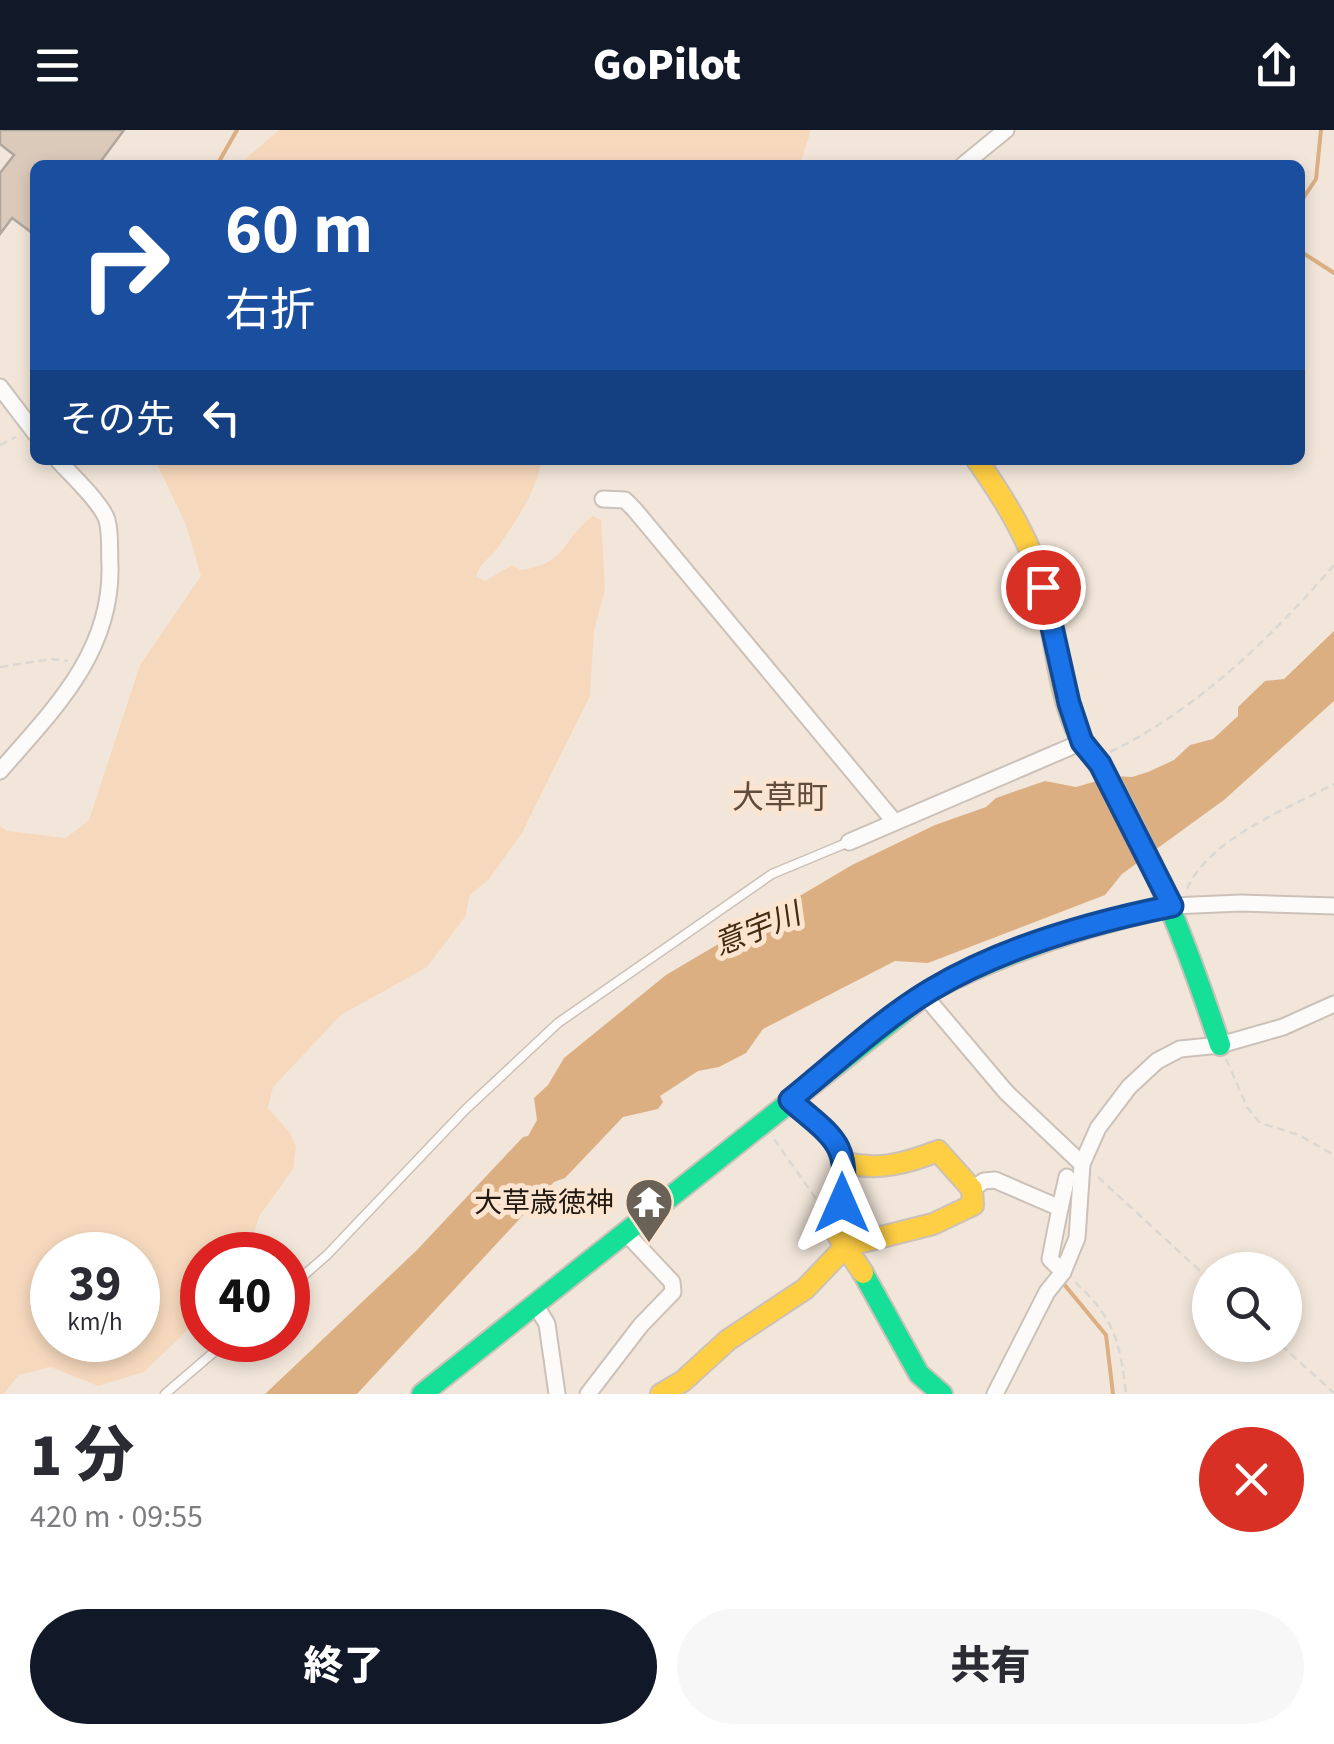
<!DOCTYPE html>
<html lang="ja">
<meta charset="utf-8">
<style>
body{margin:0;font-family:"Source Sans 3","Noto Sans JP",sans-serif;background:#f7f7f7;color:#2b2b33;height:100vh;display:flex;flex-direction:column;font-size:38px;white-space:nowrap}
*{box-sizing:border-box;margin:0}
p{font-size:32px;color:#7c7c81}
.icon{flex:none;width:55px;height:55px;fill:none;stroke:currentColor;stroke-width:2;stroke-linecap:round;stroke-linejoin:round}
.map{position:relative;height:1264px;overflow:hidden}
.details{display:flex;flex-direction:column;background:#fff;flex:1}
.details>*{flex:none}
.top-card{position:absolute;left:30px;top:30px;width:1275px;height:305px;border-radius:15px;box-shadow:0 5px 15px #0003;background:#1a4fa0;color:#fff;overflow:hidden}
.buttons{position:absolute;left:1192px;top:1122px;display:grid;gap:20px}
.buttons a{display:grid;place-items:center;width:110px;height:110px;border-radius:50%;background:#fff;box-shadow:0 5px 15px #0003;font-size:50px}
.speed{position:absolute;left:30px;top:1102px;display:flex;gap:20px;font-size:50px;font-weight:700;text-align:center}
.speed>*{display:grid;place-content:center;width:130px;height:130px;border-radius:50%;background:#fff;box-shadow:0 5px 15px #0003;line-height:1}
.speed small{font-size:25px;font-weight:400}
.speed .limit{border:15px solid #d22;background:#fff;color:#111}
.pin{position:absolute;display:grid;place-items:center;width:85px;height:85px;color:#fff;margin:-42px;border:5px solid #fff;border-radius:50%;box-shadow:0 2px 10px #0007}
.me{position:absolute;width:110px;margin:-55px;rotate:0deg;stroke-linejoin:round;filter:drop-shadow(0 0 8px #0008)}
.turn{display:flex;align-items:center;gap:35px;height:210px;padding:0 30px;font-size:45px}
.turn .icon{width:130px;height:130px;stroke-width:2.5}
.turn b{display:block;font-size:70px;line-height:85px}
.then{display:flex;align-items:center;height:95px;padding:0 30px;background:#0003;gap:20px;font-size:38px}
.round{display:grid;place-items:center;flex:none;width:105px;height:105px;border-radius:52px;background:#f7f7f7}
.summary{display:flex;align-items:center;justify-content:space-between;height:170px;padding:0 30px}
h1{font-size:60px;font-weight:800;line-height:75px}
.cta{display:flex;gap:20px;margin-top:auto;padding:20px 30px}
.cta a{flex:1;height:115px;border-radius:60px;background:#111827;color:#fff;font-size:40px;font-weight:800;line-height:115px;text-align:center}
.cta a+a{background:#f7f7f7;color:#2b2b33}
header{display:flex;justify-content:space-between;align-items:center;height:130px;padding:0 30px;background:#111827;color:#fff;font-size:45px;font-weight:800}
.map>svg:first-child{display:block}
</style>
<header><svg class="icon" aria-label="menu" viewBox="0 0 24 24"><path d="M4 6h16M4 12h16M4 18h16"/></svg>GoPilot<svg class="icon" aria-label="share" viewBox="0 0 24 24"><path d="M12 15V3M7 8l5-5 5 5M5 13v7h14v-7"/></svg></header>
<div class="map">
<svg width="1334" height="1264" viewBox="0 0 1334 1264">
<rect width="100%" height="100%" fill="#f2e6da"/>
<g fill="#f6d9bd" fill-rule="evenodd">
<path d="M279 0H811L800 35H238Z"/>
<path d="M155 330H541C538 361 515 391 499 416 492 427 479 433 476 447L485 451 512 435 521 440C569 433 561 409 593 386L601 390 605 459 594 501 590 566 522 703 489 749 470 765 465 787 427 837 341 885 273 957 268 978 290 1003 296 1017 293 1039 260 1085 246 1125H202V1186L144 1242 98 1256 51 1237 19 1245 4 1264H0V696L8 701 66 708 89 690 140 535 201 446 186 395ZM52 1125H138V1210H52Z"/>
</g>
<path fill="#dcaf83" d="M1334 501V571L1224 670 1122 744 1105 765 928 833 895 831 763 899 746 923 719 937 698 941 660 966 663 972 658 979 623 987 565 1048 554 1052 357 1264H265L417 1120 523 1007 528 1006 537 990 534 968 548 955 564 928 666 845 852 735 935 695 986 677 996 668 1045 651 1076 657 1114 646 1132 647 1148 642 1174 630 1190 615 1213 609 1238 586V577L1265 551 1284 549Z"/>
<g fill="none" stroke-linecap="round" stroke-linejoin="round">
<g stroke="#dcaf83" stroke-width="4">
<path d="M217 35 237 0"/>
<path d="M1300 73 1316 49 1321 0"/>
<path d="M1300 121 1334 143"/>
<path d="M1063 1153 1106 1205 1113 1264"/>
</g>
</g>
<path fill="#dbcaba" stroke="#afa69e" stroke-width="2.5" d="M0 0H124L98 35H35V105L12 88 0 104V43L14 25 0 14Z"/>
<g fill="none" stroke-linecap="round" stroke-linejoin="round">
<g stroke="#cbc1b8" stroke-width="11">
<g id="lane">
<path d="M288 1159 327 1125 465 980 558 893 772 744 849 712"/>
<path d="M165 1264 228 1210"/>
</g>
</g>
<g stroke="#cbc1b8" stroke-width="19">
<g id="street">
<path d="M963 35 1006 0"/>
<path d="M0 257 35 303"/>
<path d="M603 369 625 370 634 379 893 690"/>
<path d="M0 641C53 580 112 523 110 436 109 421 111 404 107 390 101 372 71 345 58 330"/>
<path d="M849 712 1082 612"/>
<path d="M1172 776 1241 773 1334 776"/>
<path d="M924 865 1006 962 1082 1034"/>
<path d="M790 970 839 1017 846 1033"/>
<path d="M972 1059 984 1051 995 1050 1060 1078 1067 1047"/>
<path d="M1060 1078 1050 1129 1063 1142"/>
<path d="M535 1174 547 1194 557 1264"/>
<path d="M588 1264 641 1195 673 1162 672 1152 625 1102"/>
<path d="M995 1264 1047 1162 1063 1142 1077 1108 1082 1034 1098 998 1129 957 1157 931 1180 919 1220 915 1283 897 1334 874"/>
</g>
</g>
<g stroke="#cbc1b8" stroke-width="24">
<g id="fast">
<path d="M1105 643C1154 729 1189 821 1220 915"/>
<path d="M863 1143 919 1244 942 1264"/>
<path d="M422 1264 931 860C1008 821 1088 794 1172 776"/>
</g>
</g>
<g stroke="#cbc1b8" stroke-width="24">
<g id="slow">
<path d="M977 330C1005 370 1032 413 1044 461 1055 506 1057 554 1075 597 1083 615 1096 626 1105 643"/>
<path d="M661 1264 683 1251 728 1210 805 1159 846 1116 933 1094 973 1075 972 1059 938 1021C907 1033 879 1041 846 1033L842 1073 831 1089C837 1109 852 1125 863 1143"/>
</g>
</g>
<g stroke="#dbd8d3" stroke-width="2.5" stroke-dasharray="8 5" stroke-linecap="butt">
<path d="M0 315 16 307"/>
<path d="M0 537 52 529 68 531"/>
<path d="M1110 622C1197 580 1272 507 1334 435"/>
<path d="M1187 759C1208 709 1289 678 1334 654"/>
<path d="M1226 929 1247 977 1260 993 1299 1005 1334 1025"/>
<path d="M774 1009 821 1076"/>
<path d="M1098 1047 1210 1150"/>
<path d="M1075 1152C1114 1188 1120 1211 1126 1264"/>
<path d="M1281 1215 1334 1263"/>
</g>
<use href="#lane" stroke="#fdfbf9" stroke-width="8"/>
<use href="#street" stroke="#fdfbf9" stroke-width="15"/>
<use href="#fast" stroke="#16e098" stroke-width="20"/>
<use href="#slow" stroke="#ffcf43" stroke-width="20"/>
</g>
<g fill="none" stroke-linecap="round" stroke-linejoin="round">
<g stroke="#114b97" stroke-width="25">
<path id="route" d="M842 1073C851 1012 832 1007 790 970 836 933 881 890 931 860 1001 818 1092 792 1172 776L1100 634 1082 612 1069 573 1043 457"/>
</g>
<use href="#route" stroke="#1a73e8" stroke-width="18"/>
</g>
<defs>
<g id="temple-pin" transform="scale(2.5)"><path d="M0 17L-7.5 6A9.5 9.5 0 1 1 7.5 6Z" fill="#6a6157" stroke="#fce5d0"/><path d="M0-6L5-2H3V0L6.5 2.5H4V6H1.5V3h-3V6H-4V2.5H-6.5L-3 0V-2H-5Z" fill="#fff"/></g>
</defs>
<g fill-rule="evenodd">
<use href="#temple-pin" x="649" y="1072"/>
</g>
<g text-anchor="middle" stroke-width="10" stroke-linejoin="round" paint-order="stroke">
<g font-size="28" fill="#211911" stroke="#fce5d0" text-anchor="end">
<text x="614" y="1082">大草歳徳神</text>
</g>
<g font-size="30" font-style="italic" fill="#432a11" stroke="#fce5d0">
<text transform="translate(757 799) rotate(-22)" y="10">意宇川</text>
</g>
<g font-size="32" fill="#5f4c3a" stroke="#fce5d0">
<text x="780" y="678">大草町</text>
</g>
</g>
</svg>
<div class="buttons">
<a><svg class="icon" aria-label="search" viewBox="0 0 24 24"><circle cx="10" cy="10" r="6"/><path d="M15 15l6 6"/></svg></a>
</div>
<div class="speed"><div>39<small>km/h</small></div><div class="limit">40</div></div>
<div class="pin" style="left:1043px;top:457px;background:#d93025"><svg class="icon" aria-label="arrive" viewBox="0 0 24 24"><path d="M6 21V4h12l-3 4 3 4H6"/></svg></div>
<svg class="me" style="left:842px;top:1073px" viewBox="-20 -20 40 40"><path d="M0-17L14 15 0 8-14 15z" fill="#1a73e8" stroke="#fff" stroke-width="4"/></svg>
<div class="top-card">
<div class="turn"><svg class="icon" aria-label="right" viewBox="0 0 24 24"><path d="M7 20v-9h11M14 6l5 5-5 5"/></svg><div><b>60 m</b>右折</div></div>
<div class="then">その先<svg class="icon" aria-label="left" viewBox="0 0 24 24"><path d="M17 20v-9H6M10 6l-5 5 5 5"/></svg></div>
</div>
</div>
<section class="details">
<div class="summary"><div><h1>1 分</h1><p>420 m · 09:55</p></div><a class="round" style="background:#d93025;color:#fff"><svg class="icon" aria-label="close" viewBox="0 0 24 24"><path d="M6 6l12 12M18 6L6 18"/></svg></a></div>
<div class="cta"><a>終了</a><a>共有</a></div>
</section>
